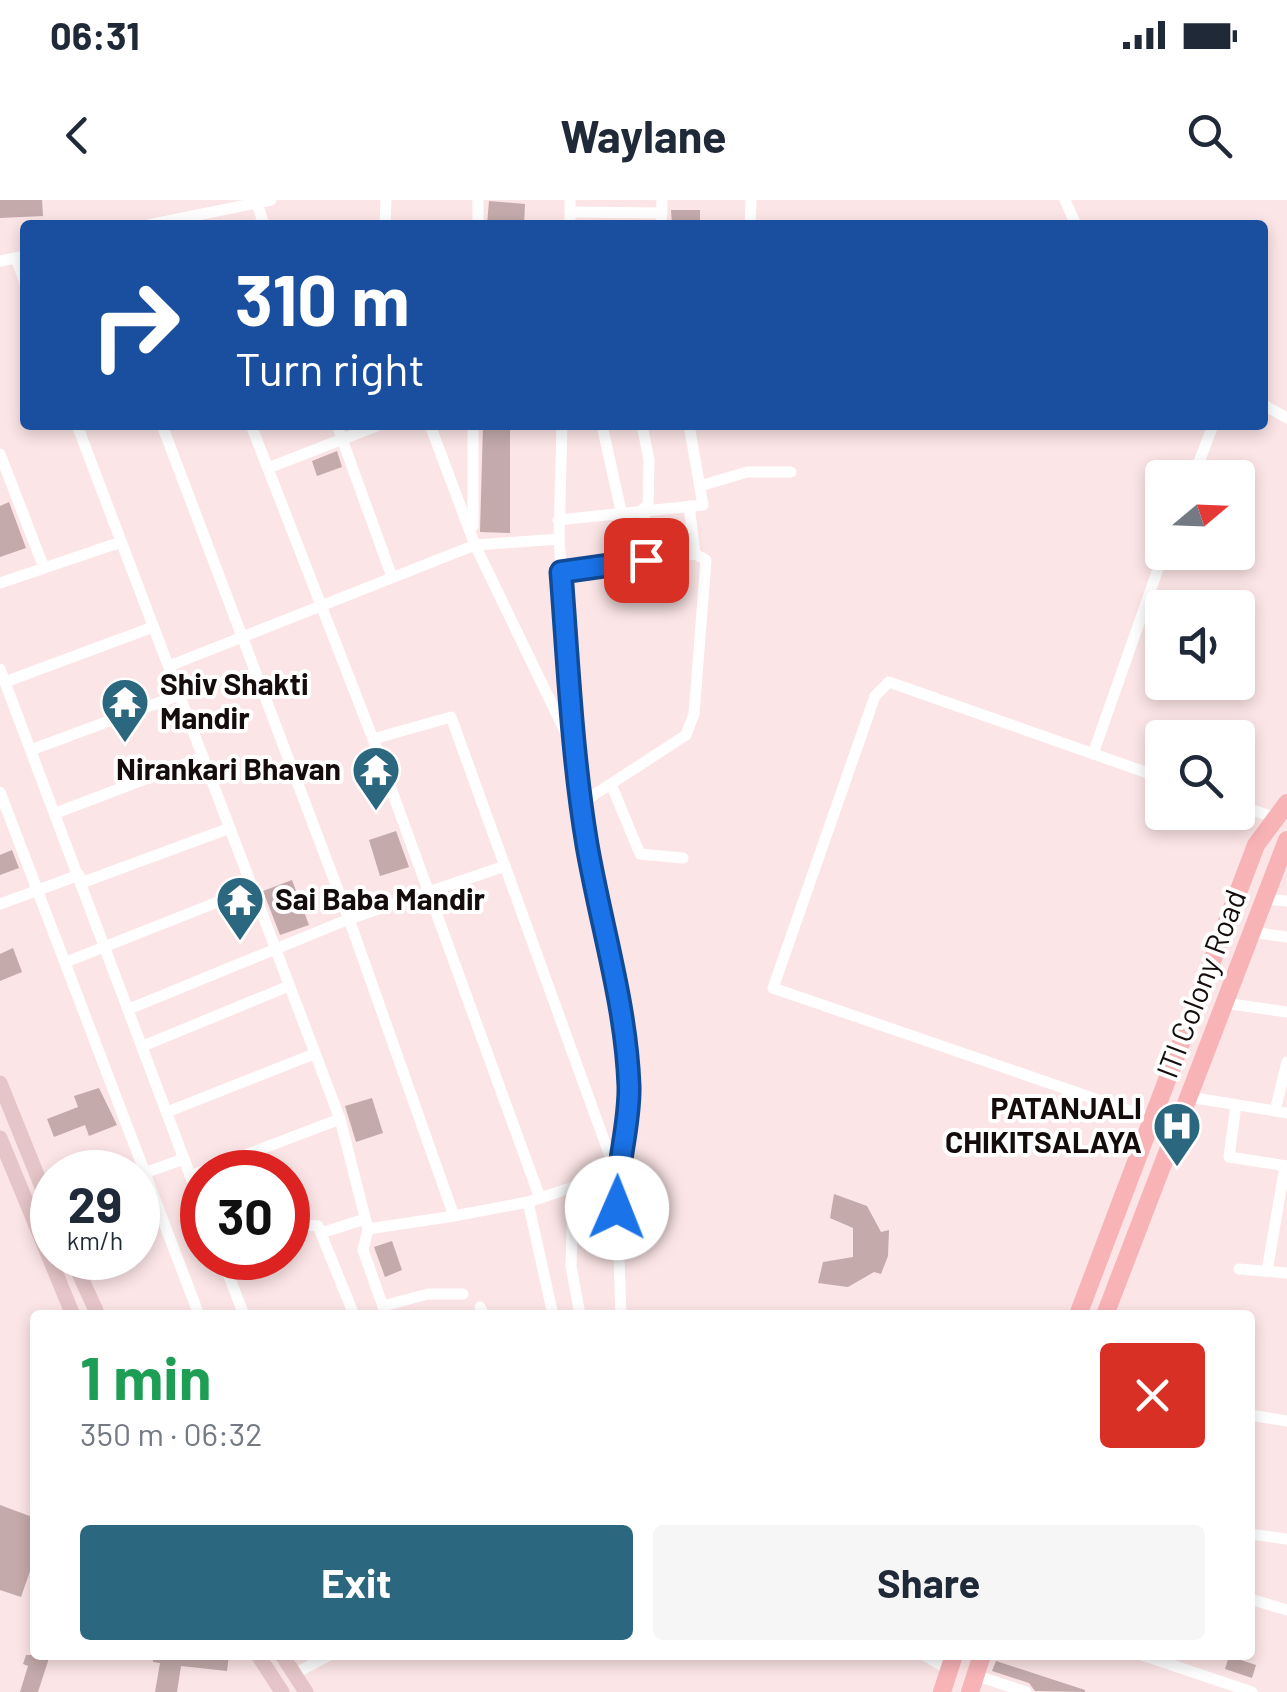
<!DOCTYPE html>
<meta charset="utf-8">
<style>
body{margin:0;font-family:Barlow,sans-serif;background:#f6f6f7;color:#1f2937;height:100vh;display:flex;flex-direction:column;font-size:38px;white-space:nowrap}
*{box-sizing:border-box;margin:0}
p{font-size:32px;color:#747a83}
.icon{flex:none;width:55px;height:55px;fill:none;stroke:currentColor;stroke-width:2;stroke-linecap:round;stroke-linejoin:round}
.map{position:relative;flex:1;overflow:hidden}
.details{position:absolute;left:30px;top:1110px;width:1225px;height:350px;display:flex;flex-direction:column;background:#fff;border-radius:10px;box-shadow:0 5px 15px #0003}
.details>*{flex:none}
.banner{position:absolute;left:20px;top:20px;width:1248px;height:210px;border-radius:10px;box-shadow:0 5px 15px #0003;background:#1a4fa0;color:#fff;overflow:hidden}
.needle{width:65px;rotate:71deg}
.tools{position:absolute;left:1145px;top:260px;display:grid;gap:20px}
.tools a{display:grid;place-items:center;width:110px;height:110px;border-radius:10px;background:#fff;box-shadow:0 5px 15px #0003;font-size:50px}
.speed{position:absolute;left:30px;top:950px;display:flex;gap:20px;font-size:50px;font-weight:700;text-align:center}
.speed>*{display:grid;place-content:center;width:130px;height:130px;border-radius:50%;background:#fff;box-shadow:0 5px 15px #0003;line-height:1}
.speed small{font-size:25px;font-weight:400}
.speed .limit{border:15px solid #d22;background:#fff;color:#111}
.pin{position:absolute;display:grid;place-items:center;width:85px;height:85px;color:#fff;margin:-42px;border-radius:20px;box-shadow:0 5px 15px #0006}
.me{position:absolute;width:110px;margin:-55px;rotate:1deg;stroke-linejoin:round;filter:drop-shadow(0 0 8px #0008)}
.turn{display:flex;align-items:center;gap:35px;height:210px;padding:0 50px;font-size:45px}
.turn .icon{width:130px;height:130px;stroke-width:2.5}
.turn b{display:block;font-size:70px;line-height:85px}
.round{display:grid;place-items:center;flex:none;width:105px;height:105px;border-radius:10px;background:#f6f6f7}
.summary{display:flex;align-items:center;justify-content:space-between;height:170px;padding:0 50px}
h1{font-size:60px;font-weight:700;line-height:75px;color:#1e9e55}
.primary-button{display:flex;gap:20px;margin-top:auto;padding:20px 50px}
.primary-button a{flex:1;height:115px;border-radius:10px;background:#2b677f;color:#fff;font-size:40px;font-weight:700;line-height:115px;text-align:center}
.primary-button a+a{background:#f6f6f7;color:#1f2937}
.status{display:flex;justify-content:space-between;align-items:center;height:70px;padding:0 50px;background:#fff;direction:ltr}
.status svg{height:28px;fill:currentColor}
header{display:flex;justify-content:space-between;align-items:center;height:130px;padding:0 50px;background:#fff;font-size:45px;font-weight:700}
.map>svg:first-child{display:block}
</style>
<div class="status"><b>06:31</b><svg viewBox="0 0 49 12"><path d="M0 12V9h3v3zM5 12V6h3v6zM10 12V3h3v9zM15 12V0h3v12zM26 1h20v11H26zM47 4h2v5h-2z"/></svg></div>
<header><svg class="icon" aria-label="back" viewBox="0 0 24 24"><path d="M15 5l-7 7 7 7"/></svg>Waylane<svg class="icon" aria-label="search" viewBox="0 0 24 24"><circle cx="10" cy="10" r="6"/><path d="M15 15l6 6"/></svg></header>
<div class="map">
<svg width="1287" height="1492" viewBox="0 0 1287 1492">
<rect width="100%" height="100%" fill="#fce5e6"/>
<g fill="#c4aaaa">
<path d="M0 0H42L43 16 0 18Z"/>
<path d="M489 1 525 4 524 25H487Z"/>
<path d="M671 10H700V25H672Z"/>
<path d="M483 225H510V333L480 332Z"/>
<path d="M337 251 342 267 317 276 312 261Z"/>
<path d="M9 302 26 348 0 357V306Z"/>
<path d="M396 631 409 667 380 676 369 640Z"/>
<path d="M12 650 19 668 0 675V655Z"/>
<path d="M292 680 309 725 280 735 263 691Z"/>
<path d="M13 748 22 772 0 781V754Z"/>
<path d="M99 888 117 925 89 936 85 925 54 937 47 919 78 907 74 896Z"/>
<path d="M372 898 383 933 356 942 345 906Z"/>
<path d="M834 994 867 1006 881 1032 889 1030 888 1056 881 1074 874 1072 848 1087 818 1083 823 1062 853 1057V1028L830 1018Z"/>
<path d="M392 1041 402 1070 385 1077 374 1047Z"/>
<path d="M0 1305 35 1318V1357L21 1397 0 1390Z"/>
<path d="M26 1455H50L38 1492H20L28 1466 23 1464Z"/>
<path d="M153 1455H229L227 1471 181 1466 177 1492H155L160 1463 153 1462Z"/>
<path d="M1229 1456 1256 1465 1252 1478 1225 1469Z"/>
<path d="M996 1461 1085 1490V1492L1035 1491 1029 1483 992 1471Z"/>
</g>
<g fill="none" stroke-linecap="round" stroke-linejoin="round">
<g stroke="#fff" stroke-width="11">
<path d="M1065 0 1076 25"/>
<path d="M257 3 264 25"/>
<path d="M570 12 662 13"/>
<path d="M148 25 271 0"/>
<path d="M385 25 386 0"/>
<path d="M478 25V0"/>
<path d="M570 25V0"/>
<path d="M661 25 662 0"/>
<path d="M750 25 751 0"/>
<path d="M16 58 25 83"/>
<path d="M0 61 25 56"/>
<path d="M1262 204 1287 218"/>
<path d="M77 225 340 919 368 1029 363 1050 386 1115"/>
<path d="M162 225 349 719 454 1016 528 1002 616 973 451 517 373 539"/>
<path d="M251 225 373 539 540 998"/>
<path d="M337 225 392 377"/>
<path d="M430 225 475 345 575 552 597 707 614 766 629 889 616 973 621 1115"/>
<path d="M562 225 559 339 575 545"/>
<path d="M602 225 621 311"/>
<path d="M642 225 649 260 648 307"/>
<path d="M0 254 44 368"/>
<path d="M268 268 379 225"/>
<path d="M1193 278 1213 225"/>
<path d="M700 286 747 272H791"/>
<path d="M689 306 695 354"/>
<path d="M644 308 646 360"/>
<path d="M558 320 703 305 689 225"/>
<path d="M473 326V225"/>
<path d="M561 371 695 354 706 360 694 514 686 535 580 604"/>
<path d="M0 383 121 342"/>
<path d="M169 466 475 345 559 339"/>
<path d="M0 469 202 1007"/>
<path d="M5 482 153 427"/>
<path d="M31 550 179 495"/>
<path d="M1093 554 1164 352"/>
<path d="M1162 578 889 482 875 496 773 788 1177 927"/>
<path d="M611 584 640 654 683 658"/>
<path d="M0 592 199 1115"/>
<path d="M1238 605 1273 617"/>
<path d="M56 613 203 557"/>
<path d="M81 683 230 628"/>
<path d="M1264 699 1287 701"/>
<path d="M0 704 79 675"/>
<path d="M1252 732 1287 737"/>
<path d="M66 762 253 688"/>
<path d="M1224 803 1287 812"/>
<path d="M129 809 349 719 505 666"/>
<path d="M143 846 289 786"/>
<path d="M1189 897 1287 913"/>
<path d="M1236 905 1229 957 1287 966"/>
<path d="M1275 911 1287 862"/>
<path d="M167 912 314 854"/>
<path d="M141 974 184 959"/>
<path d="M190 976 340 919"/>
<path d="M573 987 571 1066 580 1115"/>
<path d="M528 1002 553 1115"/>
<path d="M288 1024 318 1026 354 1115"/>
<path d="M368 1029 454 1016"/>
<path d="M321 1033 365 1019"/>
<path d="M222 1058 244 1115"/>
<path d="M1239 1069 1287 1073"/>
<path d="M1267 1071 1285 966"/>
<path d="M383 1106 428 1094H463"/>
<path d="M480 1107 484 1115"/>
<path d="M1250 1215 1287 1221"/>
<path d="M1250 1334 1287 1339"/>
<path d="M1250 1399 1287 1410"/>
<path d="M924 1455 949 1470"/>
<path d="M1142 1455 1252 1492"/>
<path d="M294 1474 330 1455"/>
<path d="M975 1475 1026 1492"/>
</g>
<g stroke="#e5c5c7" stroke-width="15">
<path d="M0 883 52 1012"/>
<path d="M0 938 73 1115"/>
<path d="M72 1058 98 1115"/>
<path d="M258 1455 282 1492"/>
<path d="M282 1455 306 1492"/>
</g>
<g stroke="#f8b3b7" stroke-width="18">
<path d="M1078 1115 1256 645 1287 603"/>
<path d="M1105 1115 1287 640"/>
<path d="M942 1492 954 1455"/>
<path d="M970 1492 982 1455"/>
</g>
</g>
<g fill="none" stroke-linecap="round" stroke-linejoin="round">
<g stroke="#114b97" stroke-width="25">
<path id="route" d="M617 1008C616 966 630 926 629 886 626 804 601 726 587 645 572 555 568 463 561 372L646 360"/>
</g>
<use href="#route" stroke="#1a73e8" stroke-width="18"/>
</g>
<defs>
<g id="temple-pin" transform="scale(2.5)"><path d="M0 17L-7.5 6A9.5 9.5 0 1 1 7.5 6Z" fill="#2b677f" stroke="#fff"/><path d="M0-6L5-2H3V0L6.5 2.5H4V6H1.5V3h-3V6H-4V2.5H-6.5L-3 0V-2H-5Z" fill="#fff"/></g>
<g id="hospital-pin" transform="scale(2.5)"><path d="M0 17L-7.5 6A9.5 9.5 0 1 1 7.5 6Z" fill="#2b677f" stroke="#fff"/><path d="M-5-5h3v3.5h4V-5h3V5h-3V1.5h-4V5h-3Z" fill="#fff"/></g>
</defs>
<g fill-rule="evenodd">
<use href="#temple-pin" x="125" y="502"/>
<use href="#temple-pin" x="376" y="570"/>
<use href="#temple-pin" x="240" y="700"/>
<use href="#hospital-pin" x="1177" y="926"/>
</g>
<g text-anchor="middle" stroke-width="8" stroke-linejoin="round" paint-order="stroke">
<g font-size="30" font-weight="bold" fill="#150c0c" stroke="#fff" text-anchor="start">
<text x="160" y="495">Shiv Shakti<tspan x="160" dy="34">Mandir</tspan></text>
<text x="341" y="580" text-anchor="end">Nirankari Bhavan</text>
<text x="275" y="710">Sai Baba Mandir</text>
<text x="1142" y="919" text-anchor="end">PATANJALI<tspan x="1142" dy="34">CHIKITSALAYA</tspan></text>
</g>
<g font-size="30" fill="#150c0c" stroke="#fff">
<text transform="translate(1202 784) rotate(-69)" y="10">ITI Colony Road</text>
</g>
</g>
</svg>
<div class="tools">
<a><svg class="needle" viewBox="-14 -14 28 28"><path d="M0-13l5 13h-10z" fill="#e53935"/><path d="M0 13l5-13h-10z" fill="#747a83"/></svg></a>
<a><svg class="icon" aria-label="sound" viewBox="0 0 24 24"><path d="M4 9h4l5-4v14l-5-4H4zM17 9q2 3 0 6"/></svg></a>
<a><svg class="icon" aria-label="search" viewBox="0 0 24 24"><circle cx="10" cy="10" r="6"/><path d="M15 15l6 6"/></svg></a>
</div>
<div class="speed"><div>29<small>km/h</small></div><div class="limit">30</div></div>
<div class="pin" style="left:646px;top:360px;background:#d93025"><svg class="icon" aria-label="arrive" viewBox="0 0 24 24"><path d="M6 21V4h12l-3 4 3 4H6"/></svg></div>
<svg class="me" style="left:617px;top:1008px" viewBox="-20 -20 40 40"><circle r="19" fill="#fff"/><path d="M0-13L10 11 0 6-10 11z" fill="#1a73e8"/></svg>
<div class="banner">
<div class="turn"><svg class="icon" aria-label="right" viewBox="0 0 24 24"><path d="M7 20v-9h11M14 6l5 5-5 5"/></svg><div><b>310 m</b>Turn right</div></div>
</div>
<section class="details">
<div class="summary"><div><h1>1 min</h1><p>350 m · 06:32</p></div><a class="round" style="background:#d93025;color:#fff"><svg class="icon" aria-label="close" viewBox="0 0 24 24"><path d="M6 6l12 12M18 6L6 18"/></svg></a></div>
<div class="primary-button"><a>Exit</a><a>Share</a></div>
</section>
</div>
